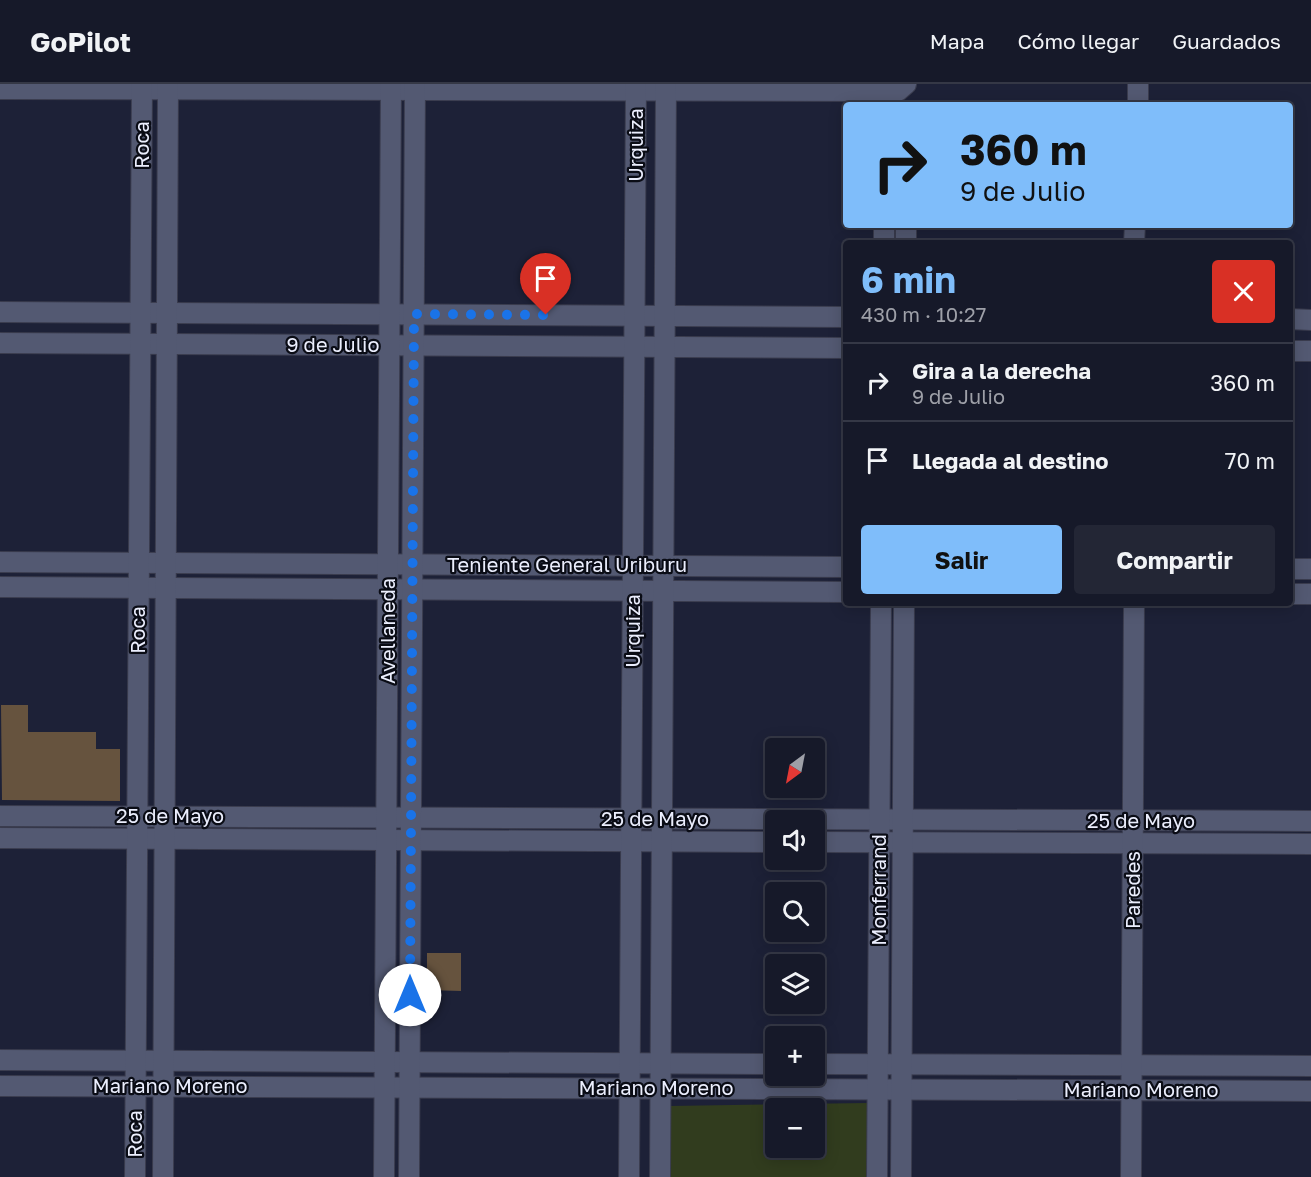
<!DOCTYPE html>
<html lang="es">
<meta charset="utf-8">
<style>
body{margin:0;font-family:"Golos Text",sans-serif;background:#232635;color:#f1f3f6;height:100vh;display:flex;flex-direction:column;font-size:22px;white-space:nowrap}
*{box-sizing:border-box;margin:0}
p{font-size:20px;color:#9ea0a8}
.icon{flex:none;width:33px;height:33px;fill:none;stroke:currentColor;stroke-width:2;stroke-linecap:round;stroke-linejoin:round}
.map{position:relative;flex:1;overflow:hidden}
.drawer{position:absolute;left:843px;top:156px;width:450px;height:366px;display:flex;flex-direction:column;background:#161929;border-radius:6px;box-shadow:0 3px 15px #0003,0 0 0 2px #353846}
.drawer>*{flex:none}
.hud{position:absolute;left:843px;top:18px;width:450px;height:126px;border-radius:6px;box-shadow:0 3px 15px #0003,0 0 0 2px #353846;background:#7fbdfa;color:#111;overflow:hidden}
.needle{width:39px;rotate:212deg}
.tools{position:absolute;left:765px;top:654px;display:grid;gap:12px}
.tools a{display:grid;place-items:center;width:60px;height:60px;border-radius:6px;background:#161929;box-shadow:0 3px 15px #0003,0 0 0 2px #353846;font-size:30px}
.pin{position:absolute;display:grid;place-items:center;width:51px;height:51px;color:#fff;margin:-62px -26px;border-radius:50% 50% 50% 0;rotate:-45deg;box-shadow:0 0 6px #0007}
.pin .icon{rotate:45deg}
.me{position:absolute;width:66px;margin:-33px;rotate:0deg;stroke-linejoin:round;filter:drop-shadow(0 0 4px #0008)}
.turn{display:flex;align-items:center;gap:21px;height:126px;padding:0 18px;font-size:27px}
.turn .icon{width:78px;height:78px;stroke-width:2.5}
.turn b{display:block;font-size:42px;line-height:51px}
.round{display:grid;place-items:center;flex:none;width:63px;height:63px;border-radius:6px;background:#232635}
.headline{display:flex;align-items:center;justify-content:space-between;height:102px;padding:0 18px}
h1{font-size:36px;font-weight:700;line-height:45px;color:#7fbdfa}
.cta{display:flex;gap:12px;margin-top:auto;padding:12px 18px}
.cta a{flex:1;height:69px;border-radius:6px;background:#7fbdfa;color:#111;font-size:24px;font-weight:700;line-height:69px;text-align:center}
.cta a+a{background:#232635;color:#f1f3f6}
ul{padding:0;list-style:none}
li{display:flex;align-items:center;gap:18px;height:78px;padding:0 18px;border-top:2px solid #353846}
li div{flex:1}
li b{display:block;font-size:22px}
li em{font-style:normal}
header{display:flex;align-items:center;gap:36px;box-sizing:border-box;height:84px;padding:0 30px;background:#161929;border-bottom:2px solid #353846}
header strong{font-size:28px}
nav{display:flex;gap:33px;margin-inline-start:auto;font-size:21px}
.map>svg:first-child{display:block}
</style>
<header>
<strong>GoPilot</strong>
<nav><a>Mapa</a><a>Cómo llegar</a><a>Guardados</a></nav>
</header>
<div class="map">
<svg width="1311" height="1093" viewBox="0 0 1311 1093">
<rect width="100%" height="100%" fill="#1d2137"/>
<path fill="#313c1e" fill-rule="evenodd" d="M867 1019V1093H671L669 1022ZM776 1024H814V1064H776Z"/>
<g fill="#66533e">
<path d="M1 621H28V648H96V665H120V717L2 716Z"/>
<path d="M427 869H461V907L427 906Z"/>
</g>
<g fill="none" stroke-linecap="round" stroke-linejoin="round">
<g stroke="#3a3c4e" stroke-width="22">
<g id="minor">
<path d="M0 5 898 7 906 0"/>
<path d="M1138 21V0"/>
<path d="M884 159V141"/>
<path d="M906 159V141"/>
<path d="M1134 159 1135 141"/>
<path d="M0 228 846 233"/>
<path d="M1290 235 1311 236"/>
<path d="M0 259 846 264"/>
<path d="M1290 267H1311"/>
<path d="M0 478 846 483"/>
<path d="M1290 485H1311"/>
<path d="M0 503 846 508"/>
<path d="M1290 510H1311"/>
<path d="M0 732 1311 737"/>
<path d="M0 754 776 758"/>
<path d="M814 758 1311 760"/>
<path d="M0 976 776 980"/>
<path d="M814 980 1311 982"/>
<path d="M0 1002 1311 1007"/>
<path d="M135 1093 142 0"/>
<path d="M163 1093 168 0"/>
<path d="M384 1093 391 0"/>
<path d="M409 1093 415 0"/>
<path d="M629 1093 636 0"/>
<path d="M660 1093 666 0"/>
<path d="M877 1093 881 519"/>
<path d="M901 1093 904 519"/>
<path d="M1131 1093 1134 519"/>
</g>
</g>
<use href="#minor" stroke="#535972" stroke-width="20"/>
</g>
<g fill="none" stroke-linecap="round" stroke-linejoin="round">
<path stroke="#1a73e8" stroke-width="10" stroke-dasharray="0 18" d="M410 911 414 230 546 231"/>
</g>
<g text-anchor="middle" stroke-width="4.5" stroke-linejoin="round" paint-order="stroke">
<g font-size="20" fill="#ebeefd" stroke="#0a0c15">
<text transform="translate(142 61) rotate(-90)" y="7">Roca</text>
<text transform="translate(636 61) rotate(-90)" y="7">Urquiza</text>
<text x="333" y="268">9 de Julio</text>
<text x="567" y="488">Teniente General Uriburu</text>
<text transform="translate(138 546) rotate(-90)" y="7">Roca</text>
<text transform="translate(388 547) rotate(-90)" y="7">Avellaneda</text>
<text transform="translate(633 547) rotate(-90)" y="7">Urquiza</text>
<text x="170" y="739">25 de Mayo</text>
<text x="655" y="742">25 de Mayo</text>
<text x="1141" y="744">25 de Mayo</text>
<text transform="translate(879 806) rotate(-90)" y="7">Monferrand</text>
<text transform="translate(1133 806) rotate(-90)" y="7">Paredes</text>
<text x="170" y="1009">Mariano Moreno</text>
<text x="656" y="1011">Mariano Moreno</text>
<text x="1141" y="1013">Mariano Moreno</text>
<text transform="translate(135 1050) rotate(-90)" y="7">Roca</text>
</g>
</g>
</svg>
<div class="tools">
<a><svg class="needle" viewBox="-14 -14 28 28"><path d="M0-13l5 13h-10z" fill="#e53935"/><path d="M0 13l5-13h-10z" fill="#9ea0a8"/></svg></a>
<a><svg class="icon" aria-label="sound" viewBox="0 0 24 24"><path d="M4 9h4l5-4v14l-5-4H4zM17 9q2 3 0 6"/></svg></a>
<a><svg class="icon" aria-label="search" viewBox="0 0 24 24"><circle cx="10" cy="10" r="6"/><path d="M15 15l6 6"/></svg></a>
<a><svg class="icon" aria-label="layers" viewBox="0 0 24 24"><path d="M12 4l9 5-9 5-9-5zM3 14l9 5 9-5"/></svg></a>
<a>+</a>
<a>−</a>
</div>
<div class="pin" style="left:546px;top:231px;background:#d93025"><svg class="icon" aria-label="arrive" viewBox="0 0 24 24"><path d="M6 21V4h12l-3 4 3 4H6"/></svg></div>
<svg class="me" style="left:410px;top:911px" viewBox="-20 -20 40 40"><circle r="19" fill="#fff"/><path d="M0-13L10 11 0 6-10 11z" fill="#1a73e8"/></svg>
<div class="hud">
<div class="turn"><svg class="icon" aria-label="right" viewBox="0 0 24 24"><path d="M7 20v-9h11M14 6l5 5-5 5"/></svg><div><b>360 m</b>9 de Julio</div></div>
</div>
<section class="drawer">
<div class="headline"><div><h1>6 min</h1><p>430 m · 10:27</p></div><a class="round" style="background:#d93025;color:#fff"><svg class="icon" aria-label="close" viewBox="0 0 24 24"><path d="M6 6l12 12M18 6L6 18"/></svg></a></div>
<ul>
<li><svg class="icon" aria-label="right" viewBox="0 0 24 24"><path d="M7 20v-9h11M14 6l5 5-5 5"/></svg><div><b>Gira a la derecha</b><p>9 de Julio</p></div><em>360 m</em></li>
<li><svg class="icon" aria-label="arrive" viewBox="0 0 24 24"><path d="M6 21V4h12l-3 4 3 4H6"/></svg><div><b>Llegada al destino</b></div><em>70 m</em></li>
</ul>
<div class="cta"><a>Salir</a><a>Compartir</a></div>
</section>
</div>
